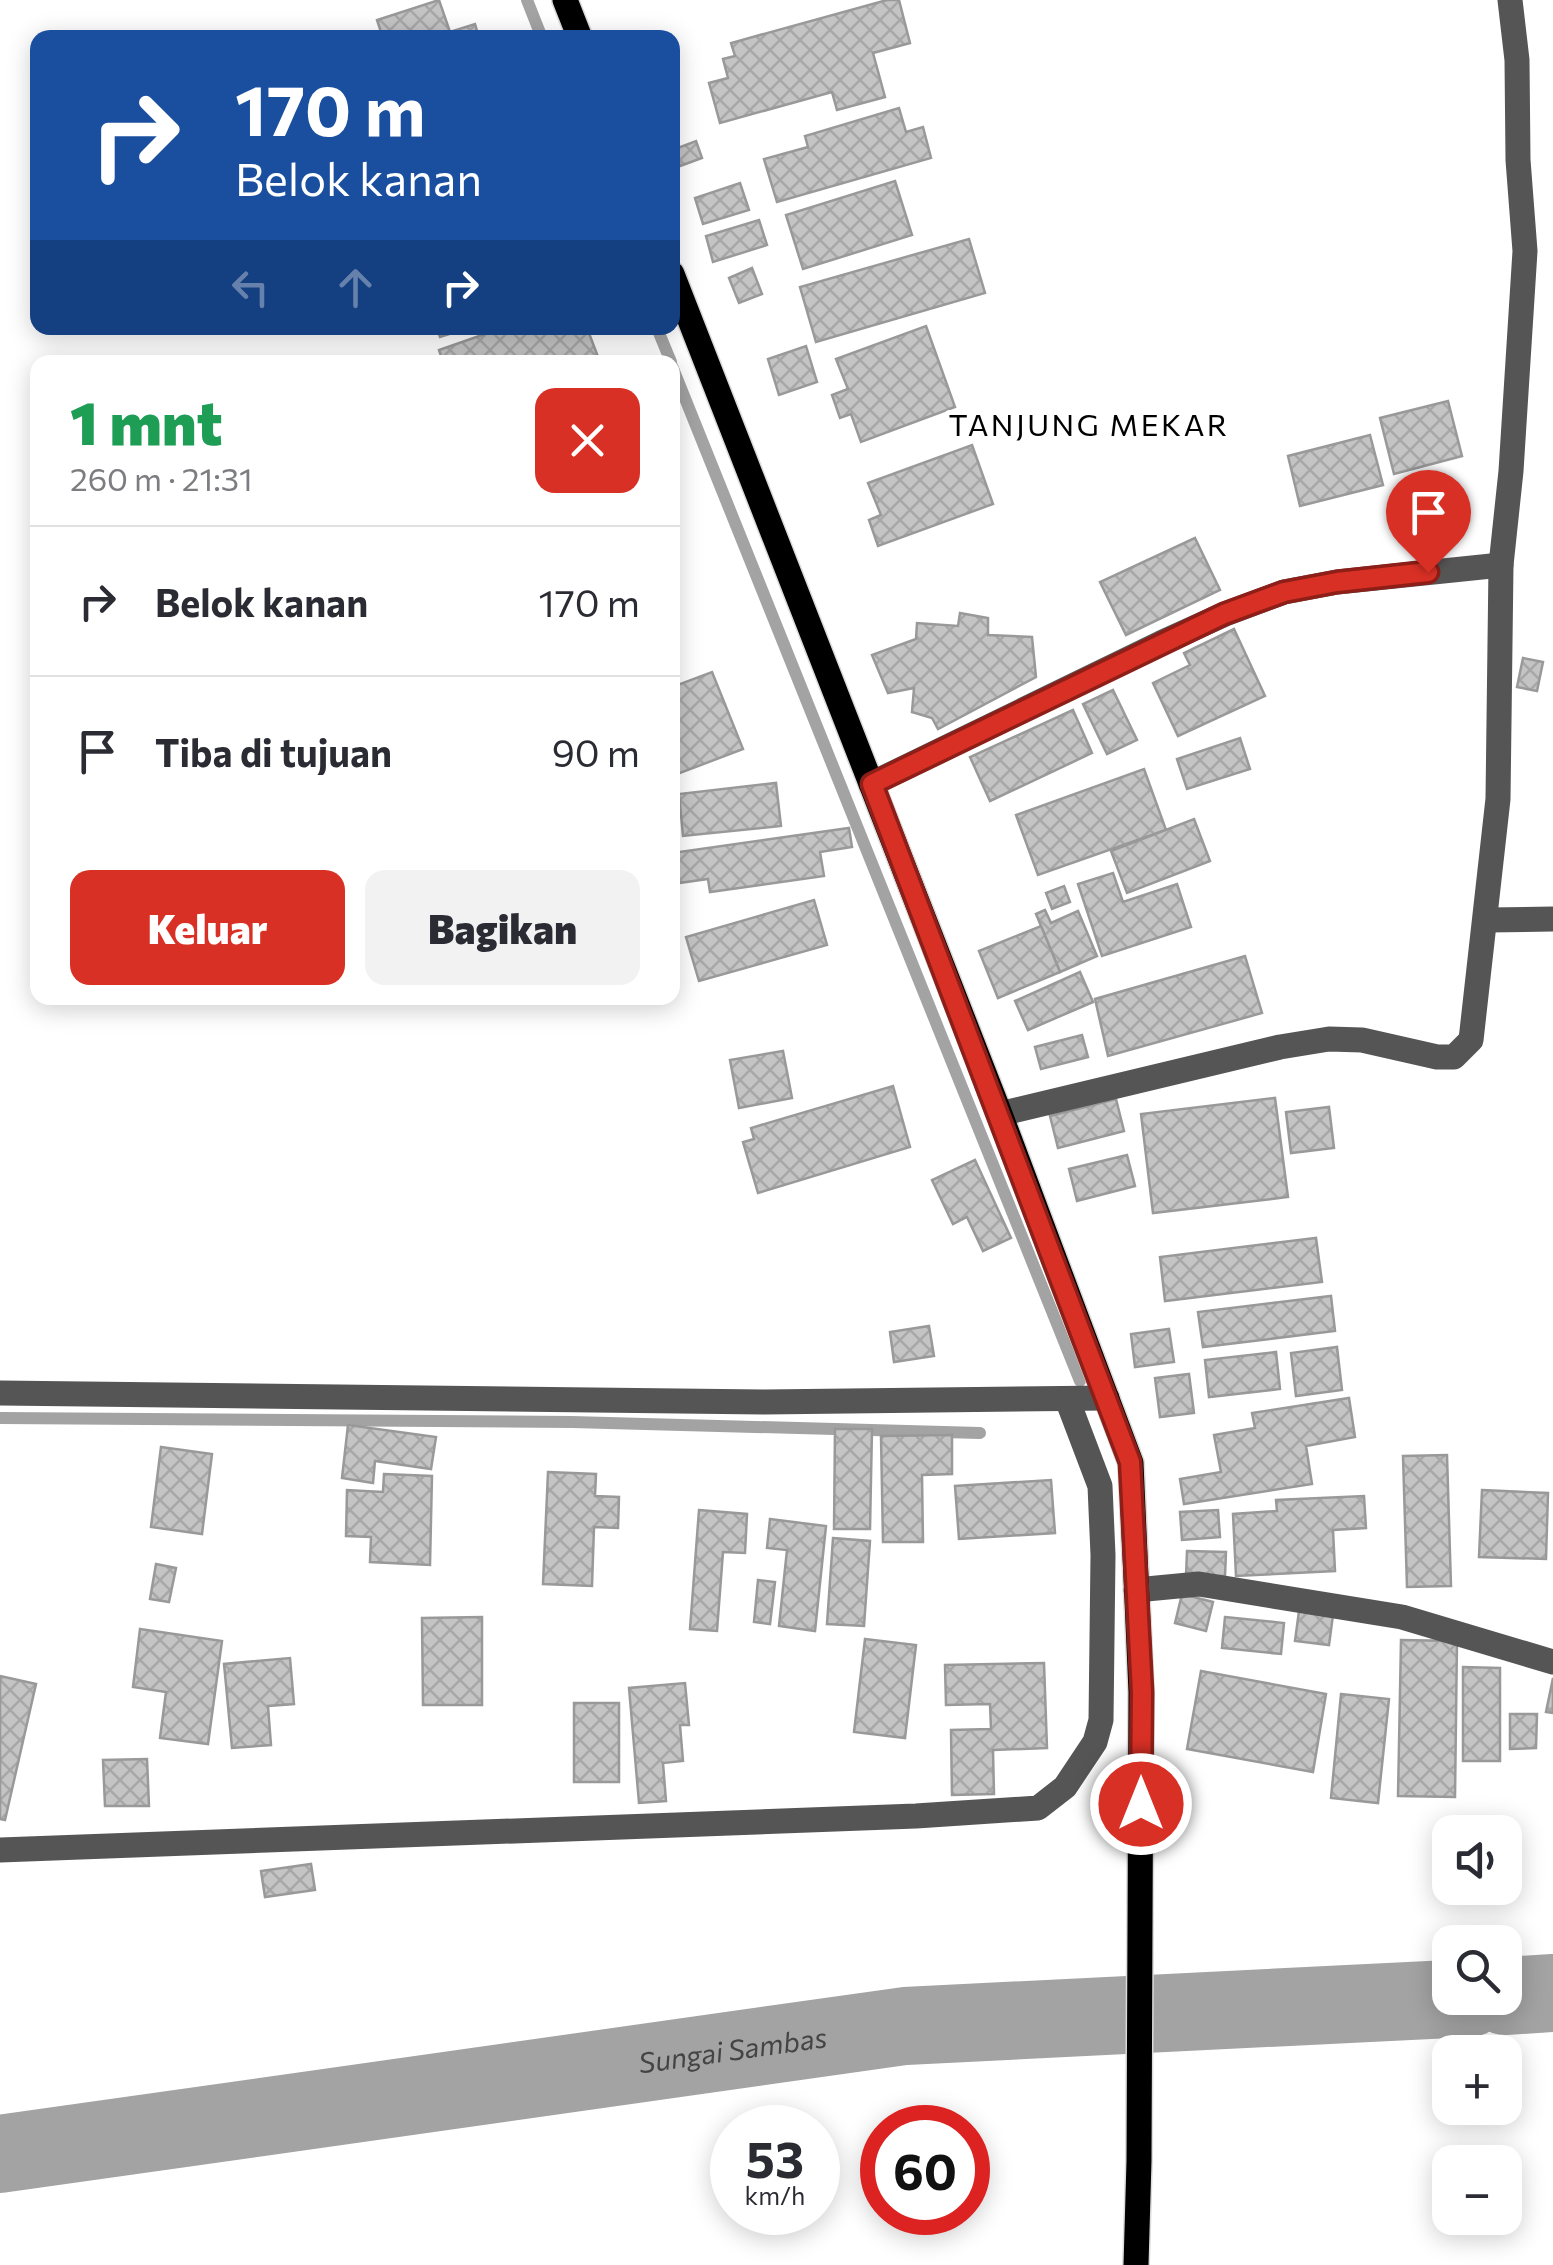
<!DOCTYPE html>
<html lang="id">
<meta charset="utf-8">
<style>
body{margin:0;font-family:Commissioner,sans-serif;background:#f2f2f3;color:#2b2b33;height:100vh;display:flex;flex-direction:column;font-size:38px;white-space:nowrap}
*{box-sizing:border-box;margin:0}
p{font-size:32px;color:#7c7c81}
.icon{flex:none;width:55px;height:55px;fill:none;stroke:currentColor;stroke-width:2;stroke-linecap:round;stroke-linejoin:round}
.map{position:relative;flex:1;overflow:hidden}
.drawer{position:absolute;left:30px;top:355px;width:650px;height:650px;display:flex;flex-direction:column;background:#fff;border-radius:20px;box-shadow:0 5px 25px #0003}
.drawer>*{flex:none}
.top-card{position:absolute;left:30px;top:30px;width:650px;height:305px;border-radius:20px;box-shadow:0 5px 25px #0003;background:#1a4fa0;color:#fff;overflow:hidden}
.tools{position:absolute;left:1432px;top:1815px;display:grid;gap:20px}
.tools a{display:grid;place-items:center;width:90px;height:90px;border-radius:20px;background:#fff;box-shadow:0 5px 25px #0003;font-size:50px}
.speed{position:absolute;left:710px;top:2105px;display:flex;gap:20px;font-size:50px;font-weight:700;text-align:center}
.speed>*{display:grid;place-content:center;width:130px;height:130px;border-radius:50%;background:#fff;box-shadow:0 5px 25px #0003;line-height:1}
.speed small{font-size:25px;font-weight:400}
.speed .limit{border:15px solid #d22;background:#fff;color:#111}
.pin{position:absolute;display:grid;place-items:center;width:85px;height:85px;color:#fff;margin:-102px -42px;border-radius:50% 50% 50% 0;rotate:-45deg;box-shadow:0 0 10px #0007}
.pin .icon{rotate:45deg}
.me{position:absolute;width:110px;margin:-55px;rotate:0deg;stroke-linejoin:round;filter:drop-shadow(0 0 8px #0008)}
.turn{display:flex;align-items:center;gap:35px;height:210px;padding:0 40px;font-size:45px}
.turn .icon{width:130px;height:130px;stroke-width:2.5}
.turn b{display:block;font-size:70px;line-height:85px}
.lanes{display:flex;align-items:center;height:95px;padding:0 40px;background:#0003;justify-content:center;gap:50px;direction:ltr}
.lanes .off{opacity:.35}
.round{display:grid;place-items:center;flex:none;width:105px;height:105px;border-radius:20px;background:#f2f2f3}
.head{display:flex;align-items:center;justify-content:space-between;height:170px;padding:0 40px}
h1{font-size:60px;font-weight:800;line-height:75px;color:#1e9e55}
.action{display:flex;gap:20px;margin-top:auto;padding:20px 40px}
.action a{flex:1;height:115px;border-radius:20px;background:#d93025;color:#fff;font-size:40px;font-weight:800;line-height:115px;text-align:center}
.action a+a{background:#f2f2f3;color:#2b2b33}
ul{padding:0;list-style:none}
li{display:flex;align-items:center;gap:30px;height:150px;padding:0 40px;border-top:2px solid #e1e1e2}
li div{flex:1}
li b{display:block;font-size:38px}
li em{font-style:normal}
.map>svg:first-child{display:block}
</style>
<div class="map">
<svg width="1553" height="2265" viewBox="0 0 1553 2265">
<defs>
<pattern id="building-cross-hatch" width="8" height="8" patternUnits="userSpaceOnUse" patternTransform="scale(2.5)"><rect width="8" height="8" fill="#c4c4c4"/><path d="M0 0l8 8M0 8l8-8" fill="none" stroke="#a7a7a7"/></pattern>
</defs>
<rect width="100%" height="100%" fill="#fff"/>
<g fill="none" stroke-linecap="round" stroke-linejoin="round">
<g stroke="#a3a3a3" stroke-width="12">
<path d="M527 0 542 38"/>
<path d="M657 328 671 362"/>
<path d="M672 366 1080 1381"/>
<path d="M0 1418 572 1422 980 1433"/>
</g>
<g stroke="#a3a3a3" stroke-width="78">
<path d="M1505 1996 1553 1993"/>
<path id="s1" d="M0 2154 905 2026 1470 1998"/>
</g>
</g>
<g fill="url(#building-cross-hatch)" stroke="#999" stroke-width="2.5">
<path d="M439 0 450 32 475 24 479 38H383L377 20Z"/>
<path d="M887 0H899L910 43 873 53 885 97 837 110 832 92 720 123 709 83 728 78 723 59 735 56 731 43Z"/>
<path d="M899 108 906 132 923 127 931 158 777 202 764 159 808 147 805 136Z"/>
<path d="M696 141 702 158 680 166 675 149Z"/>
<path d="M895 181 912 235 803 269 786 215Z"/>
<path d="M740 183 749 210 703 224 695 198Z"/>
<path d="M759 220 767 245 713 262 706 236Z"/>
<path d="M969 239 985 293 816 342 800 287Z"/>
<path d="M752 268 762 294 739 303 729 278Z"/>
<path d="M926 326 955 407 861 442 851 414 840 418 832 395 848 389 836 359Z"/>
<path d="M437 328H468L440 337Z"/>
<path d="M502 328H587L600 362H443L439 350Z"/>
<path d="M806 346 817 382 779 395 768 359Z"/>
<path d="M1448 401 1462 456 1394 474 1380 418Z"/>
<path d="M1370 435 1383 485 1300 506 1288 456Z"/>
<path d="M972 445 993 504 878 546 869 520 881 515 868 483Z"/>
<path d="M1195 538 1220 590 1126 635 1100 582Z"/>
<path d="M960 613 988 618V635L1032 637 1036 677 938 729 932 718 912 712 914 688 888 693 872 655 916 639 917 623 958 626Z"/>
<path d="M1234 629 1265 696 1178 736 1153 683 1190 665 1184 653Z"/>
<path d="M1523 658 1543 662 1537 691 1517 687Z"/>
<path d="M712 672 743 749 672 776V687Z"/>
<path d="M1113 690 1137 740 1107 754 1083 704Z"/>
<path d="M1073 710 1092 753 990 801 970 757Z"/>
<path d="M1240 738 1250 769 1187 789 1177 759Z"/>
<path d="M1144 769 1166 830 1038 875 1016 815Z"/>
<path d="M776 783 781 826 683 836 679 794Z"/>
<path d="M1194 819 1210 861 1127 893 1111 851Z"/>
<path d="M849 828 852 847 820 852 824 876 710 892 708 879 672 884V853Z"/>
<path d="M1113 873 1123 902 1177 884 1191 927 1102 956 1078 884Z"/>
<path d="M1064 886 1070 902 1052 909 1046 893Z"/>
<path d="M814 900 827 945 699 981 686 937Z"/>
<path d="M1045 910 1051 923 1078 911 1097 956 1060 972 1036 914Z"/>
<path d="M1041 926 1060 972 998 998 979 951Z"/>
<path d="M1245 956 1262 1013 1108 1056 1095 999Z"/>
<path d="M1080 972 1093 1002 1028 1030 1015 1001Z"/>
<path d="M1082 1035 1088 1057 1041 1069 1035 1047Z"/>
<path d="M783 1051 792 1098 739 1108 730 1060Z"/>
<path d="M893 1086 910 1147 758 1193 743 1142 754 1139 751 1128Z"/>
<path d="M1275 1098 1288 1197 1153 1213 1141 1114Z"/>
<path d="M1116 1099 1124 1131 1058 1148 1050 1116Z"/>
<path d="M1329 1107 1334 1148 1291 1153 1286 1112Z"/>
<path d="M1127 1155 1135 1186 1077 1201 1069 1169Z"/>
<path d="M975 1160 1011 1238 983 1251 967 1217 953 1224 932 1180Z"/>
<path d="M1316 1238 1322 1282 1165 1301 1160 1257Z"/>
<path d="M1331 1296 1335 1331 1203 1347 1198 1312Z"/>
<path d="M929 1326 934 1356 894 1362 890 1332Z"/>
<path d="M1169 1329 1174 1362 1135 1367 1131 1334Z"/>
<path d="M1337 1347 1342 1390 1296 1396 1291 1353Z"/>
<path d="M1276 1352 1280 1389 1209 1397 1205 1360Z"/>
<path d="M1189 1374 1194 1413 1160 1417 1155 1378Z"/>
<path d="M1349 1398 1355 1437 1306 1446 1312 1484 1184 1504 1180 1479 1221 1472 1214 1435 1255 1428 1252 1413Z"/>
<path d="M348 1425 436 1437 431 1469 375 1461 373 1483 342 1478Z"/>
<path d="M835 1429H872L870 1529H834Z"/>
<path d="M952 1435V1474L922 1475 923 1542H883L881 1436Z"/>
<path d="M161 1447 212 1454 202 1534 151 1527Z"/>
<path d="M1447 1455 1451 1586 1407 1587 1403 1456Z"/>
<path d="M548 1472 596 1474 595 1496 619 1497 618 1528 594 1527 592 1586 543 1584Z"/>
<path d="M384 1474 432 1476 430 1565 370 1562 371 1537 346 1536 347 1490 383 1492Z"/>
<path d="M1051 1480 1055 1533 959 1539 955 1486Z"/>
<path d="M1482 1490 1548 1493 1546 1559 1479 1557Z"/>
<path d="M1364 1496 1366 1528 1333 1530 1335 1571 1236 1576 1233 1514 1277 1511 1276 1500Z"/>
<path d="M699 1510 747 1514 745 1553 723 1552 717 1631 690 1629Z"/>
<path d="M1218 1510 1220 1537 1182 1540 1180 1512Z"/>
<path d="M770 1519 826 1526 815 1631 779 1626 787 1550 767 1548Z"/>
<path d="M833 1538 870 1541 864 1626 827 1624Z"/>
<path d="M1187 1551 1226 1552 1225 1576H1186Z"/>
<path d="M156 1564 176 1568 169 1602 150 1599Z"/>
<path d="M758 1580 775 1582 770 1624 754 1622Z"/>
<path d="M1182 1594 1213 1602 1206 1631 1175 1623Z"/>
<path d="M1299 1611 1333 1615 1329 1645 1295 1641Z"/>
<path d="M482 1617V1705H423L422 1618Z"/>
<path d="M1225 1617 1284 1623 1281 1654 1222 1648Z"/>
<path d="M140 1629 222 1641 208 1744 160 1738 166 1692 133 1687Z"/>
<path d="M865 1639 916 1645 905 1738 854 1732Z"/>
<path d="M1401 1640 1457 1641 1455 1797 1398 1796Z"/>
<path d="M290 1658 294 1704 268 1706 271 1745 232 1748 224 1664Z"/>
<path d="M1044 1663 1047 1748 993 1750 994 1794 952 1795 951 1730 991 1729 990 1704 946 1705 945 1665Z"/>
<path d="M1463 1667 1500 1668V1761H1463Z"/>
<path d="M1201 1671 1326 1694 1313 1772 1187 1749Z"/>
<path d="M0 1676 36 1684 5 1820 0 1819Z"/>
<path d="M1553 1678V1713L1546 1712Z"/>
<path d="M685 1683 689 1725H680L683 1761 663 1763 666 1801 639 1803 629 1688Z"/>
<path d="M1341 1694 1389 1699 1378 1803 1331 1798Z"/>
<rect x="574" y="1703" width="45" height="79"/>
<path d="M1510 1714H1537L1536 1748 1510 1749Z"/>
<path d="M147 1759 149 1806H105L103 1760Z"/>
<path d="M311 1864 315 1890 265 1897 261 1871Z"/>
</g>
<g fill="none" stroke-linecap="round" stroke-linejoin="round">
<g stroke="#dbdbdb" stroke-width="28">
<g id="major">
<path d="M565 0 580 38"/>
<path d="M672 274 1000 1114 1131 1463 1141 1692 1139 2161 1136 2265"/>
</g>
</g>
<g stroke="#555" stroke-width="25">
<path d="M871 784 1161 643 1225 614 1284 592 1337 582 1501 565"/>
<path d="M1487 920 1553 919"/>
<path d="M1000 1114 1280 1047 1329 1039 1362 1040 1437 1057H1454L1471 1040 1498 799 1501 565 1511 471 1525 251 1518 160 1517 60 1510 0"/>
<path d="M0 1393 764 1402 1107 1398"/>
<path d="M1136 1590 1199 1584 1402 1617 1553 1662"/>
<path d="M0 1850 916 1816 1038 1808 1065 1787 1095 1742 1101 1720 1103 1555 1100 1486 1067 1399"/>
</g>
<use href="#major" stroke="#000" stroke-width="25"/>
</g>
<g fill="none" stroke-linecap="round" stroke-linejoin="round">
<g stroke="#8d1f18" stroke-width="25">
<path id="route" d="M1141 1804 1142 1692 1130 1462 872 784 1224 614 1284 592 1337 582 1428 572"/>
</g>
<use href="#route" stroke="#d93025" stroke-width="18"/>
</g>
<g text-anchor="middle" stroke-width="10" stroke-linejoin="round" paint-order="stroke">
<g font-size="28" font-style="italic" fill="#444" stroke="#fff">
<text dy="10" stroke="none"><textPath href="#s1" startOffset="740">Sungai Sambas</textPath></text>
</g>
<g font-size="30" letter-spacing="2.5" fill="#000" stroke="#fff">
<text x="1089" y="436">TANJUNG MEKAR</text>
</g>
</g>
</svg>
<div class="tools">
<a><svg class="icon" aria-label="sound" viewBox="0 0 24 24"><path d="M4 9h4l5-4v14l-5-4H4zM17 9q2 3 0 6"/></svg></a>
<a><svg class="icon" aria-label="search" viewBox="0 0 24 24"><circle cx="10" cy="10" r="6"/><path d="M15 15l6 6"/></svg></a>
<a>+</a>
<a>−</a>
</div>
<div class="speed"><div>53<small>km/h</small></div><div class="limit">60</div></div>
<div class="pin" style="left:1428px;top:572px;background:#d93025"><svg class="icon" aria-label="arrive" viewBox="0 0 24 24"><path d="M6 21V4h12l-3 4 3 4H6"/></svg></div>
<svg class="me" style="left:1141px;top:1804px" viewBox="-20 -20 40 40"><circle r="17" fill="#d93025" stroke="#fff" stroke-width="3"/><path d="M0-11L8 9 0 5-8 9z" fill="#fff"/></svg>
<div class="top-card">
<div class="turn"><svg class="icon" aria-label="right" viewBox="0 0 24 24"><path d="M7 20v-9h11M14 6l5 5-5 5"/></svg><div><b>170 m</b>Belok kanan</div></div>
<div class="lanes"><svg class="icon off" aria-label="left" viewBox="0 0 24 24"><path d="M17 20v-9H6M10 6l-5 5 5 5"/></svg><svg class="icon off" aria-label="ahead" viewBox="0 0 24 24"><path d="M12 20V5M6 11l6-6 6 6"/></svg><svg class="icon" aria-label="right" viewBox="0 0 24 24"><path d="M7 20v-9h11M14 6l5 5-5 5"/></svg></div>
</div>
<section class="drawer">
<div class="head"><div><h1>1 mnt</h1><p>260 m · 21:31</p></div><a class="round" style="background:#d93025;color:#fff"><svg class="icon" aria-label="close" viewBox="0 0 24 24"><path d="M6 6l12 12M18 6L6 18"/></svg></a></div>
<ul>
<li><svg class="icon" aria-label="right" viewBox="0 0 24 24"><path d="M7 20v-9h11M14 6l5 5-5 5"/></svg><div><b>Belok kanan</b></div><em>170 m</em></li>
<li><svg class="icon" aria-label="arrive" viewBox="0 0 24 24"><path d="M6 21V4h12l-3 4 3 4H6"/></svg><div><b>Tiba di tujuan</b></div><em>90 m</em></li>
</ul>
<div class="action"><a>Keluar</a><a>Bagikan</a></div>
</section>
</div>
